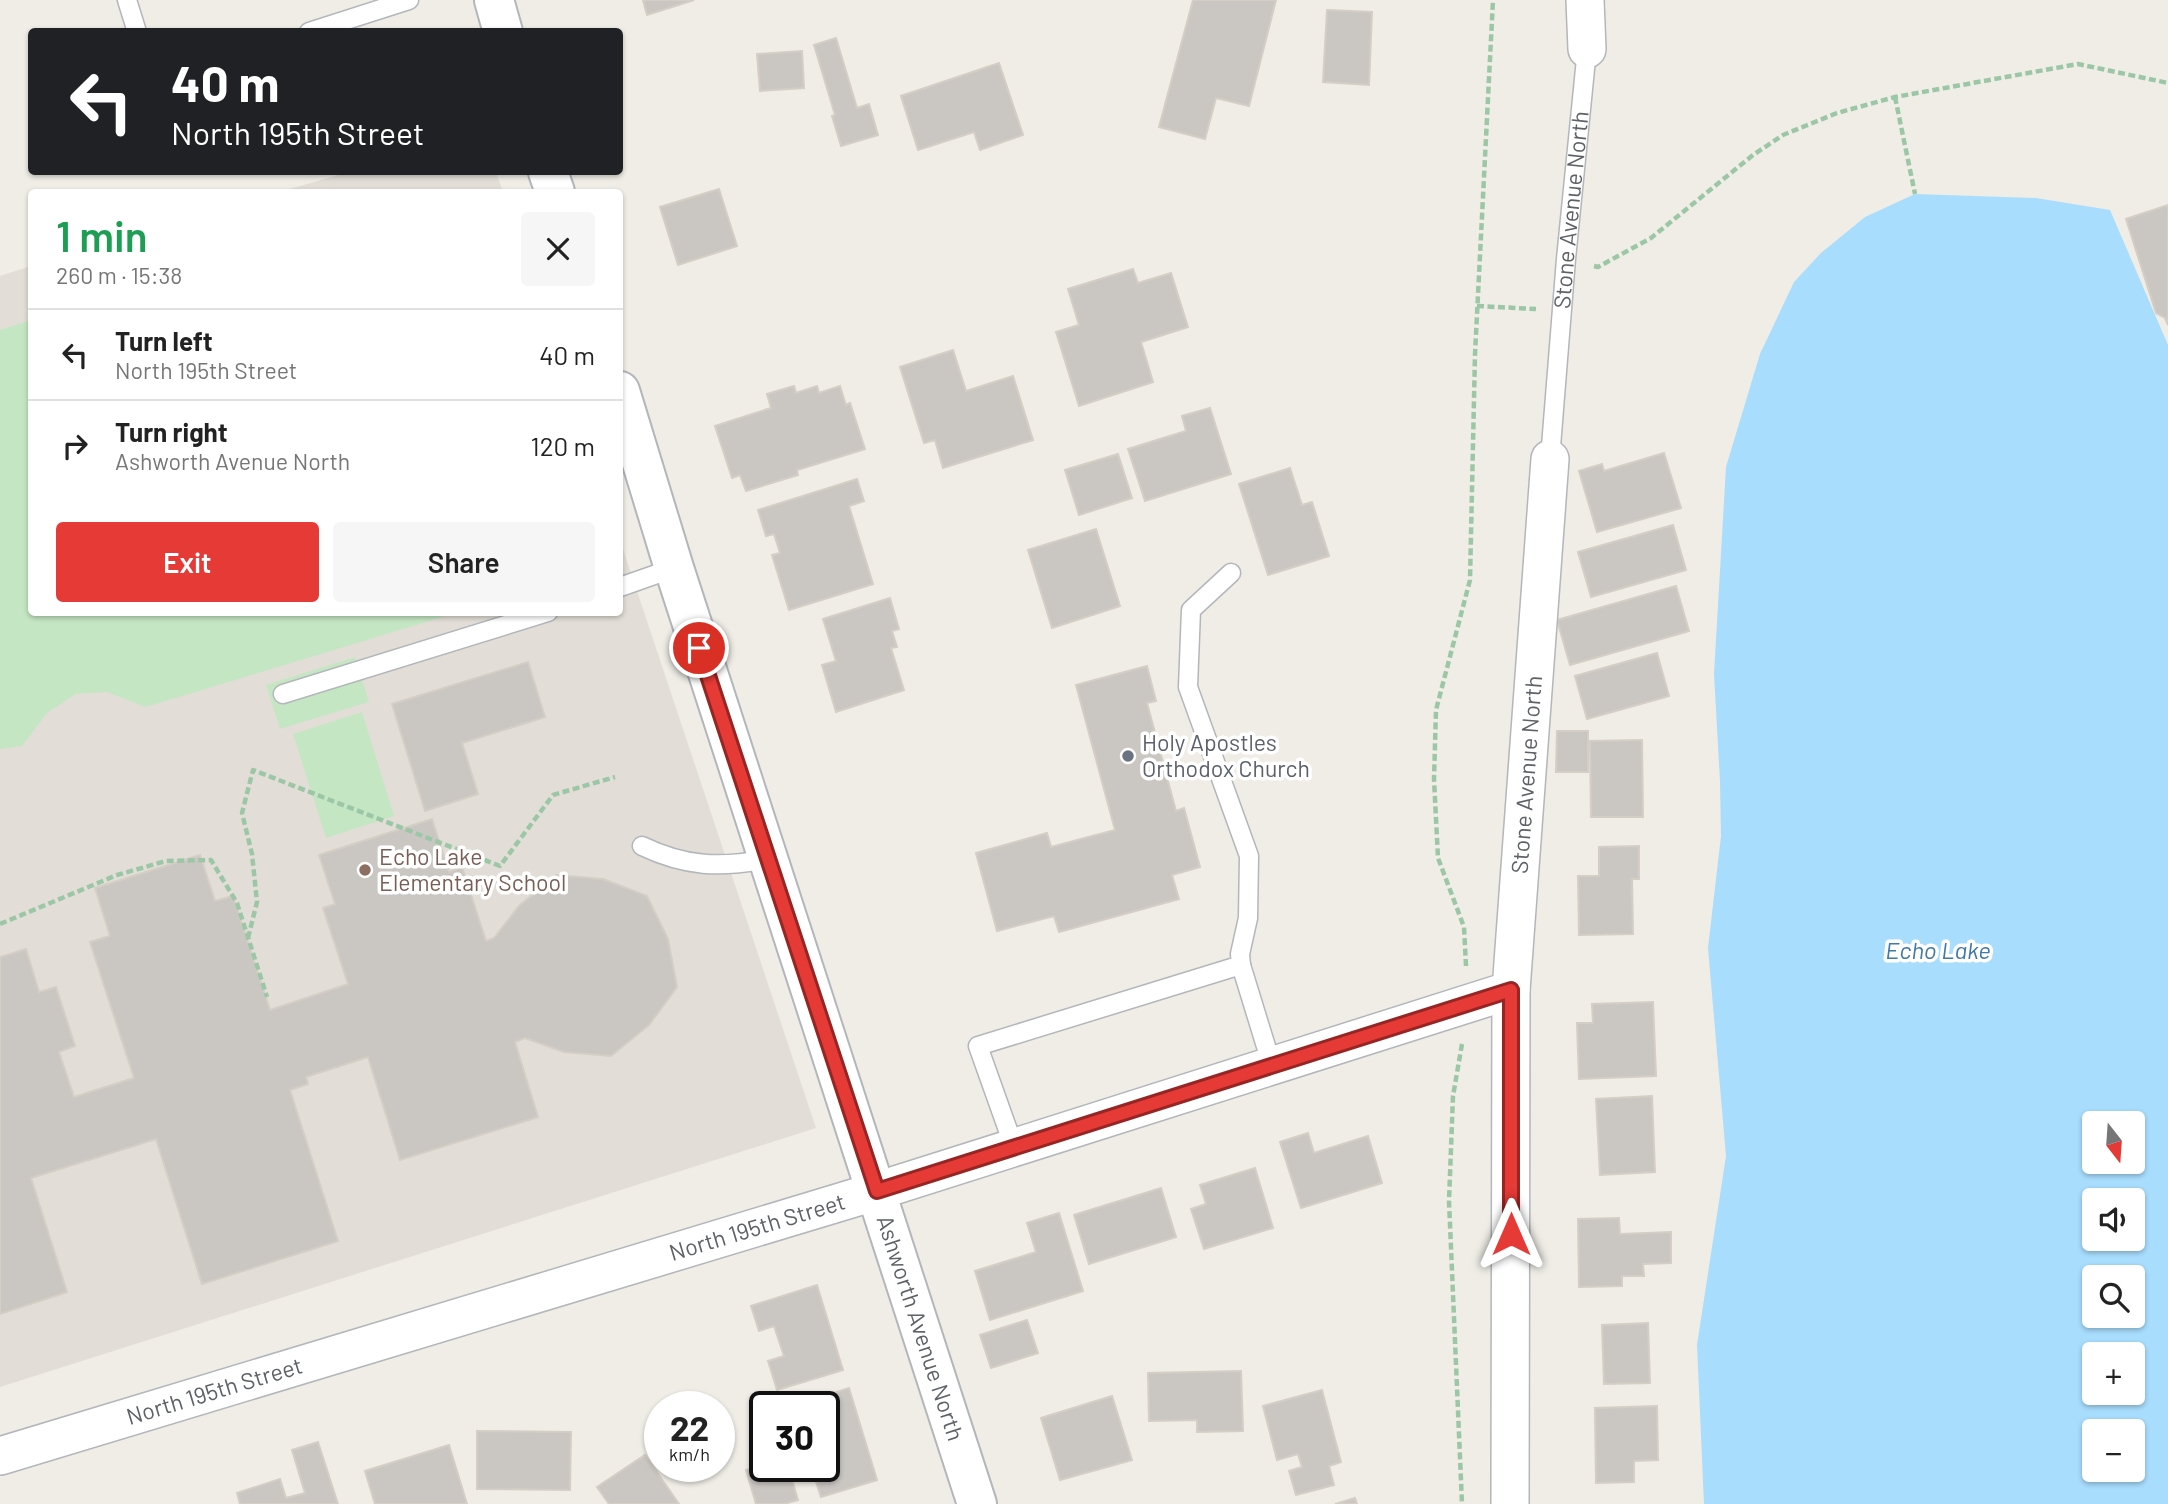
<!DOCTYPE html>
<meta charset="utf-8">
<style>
body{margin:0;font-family:Barlow,sans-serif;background:#f6f6f6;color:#222;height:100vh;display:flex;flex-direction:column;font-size:26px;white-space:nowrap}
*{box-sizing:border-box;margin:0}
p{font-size:23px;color:#767676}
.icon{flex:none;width:38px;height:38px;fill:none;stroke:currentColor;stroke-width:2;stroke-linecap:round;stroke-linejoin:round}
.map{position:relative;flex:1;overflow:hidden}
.details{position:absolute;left:28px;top:189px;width:595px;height:427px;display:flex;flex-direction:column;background:#fff;border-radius:7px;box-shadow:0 2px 5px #0004}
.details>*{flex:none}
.guide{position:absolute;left:28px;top:28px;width:595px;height:147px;border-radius:7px;box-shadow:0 2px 5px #0004;background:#202124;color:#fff;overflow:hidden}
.needle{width:46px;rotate:163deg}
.tools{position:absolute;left:2082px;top:1111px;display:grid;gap:14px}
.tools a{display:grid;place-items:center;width:63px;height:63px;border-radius:7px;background:#fff;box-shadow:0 2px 5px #0004;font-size:35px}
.speed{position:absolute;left:644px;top:1391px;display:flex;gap:14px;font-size:35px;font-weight:700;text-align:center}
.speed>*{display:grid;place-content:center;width:91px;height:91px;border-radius:50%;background:#fff;box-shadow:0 2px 5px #0004;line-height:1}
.speed small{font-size:18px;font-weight:400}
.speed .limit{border:4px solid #111;border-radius:10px;background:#fff;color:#111}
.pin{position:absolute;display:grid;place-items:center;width:60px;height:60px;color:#fff;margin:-30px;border:4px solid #fff;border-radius:50%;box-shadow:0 2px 7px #0007}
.me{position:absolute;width:77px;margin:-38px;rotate:0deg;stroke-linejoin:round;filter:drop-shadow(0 0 5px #0008)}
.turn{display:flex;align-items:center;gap:24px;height:147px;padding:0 28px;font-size:32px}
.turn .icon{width:91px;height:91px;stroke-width:2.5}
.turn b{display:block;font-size:49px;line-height:60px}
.round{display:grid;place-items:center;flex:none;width:74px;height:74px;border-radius:7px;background:#f6f6f6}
.headline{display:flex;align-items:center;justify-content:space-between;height:119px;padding:0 28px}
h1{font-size:42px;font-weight:600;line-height:52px;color:#1e9e55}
.primary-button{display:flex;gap:14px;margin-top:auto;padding:14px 28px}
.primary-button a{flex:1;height:80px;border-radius:7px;background:#e53a36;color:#fff;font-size:28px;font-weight:600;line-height:80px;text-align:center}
.primary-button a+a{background:#f6f6f6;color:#222}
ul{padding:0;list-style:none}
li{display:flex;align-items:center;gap:21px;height:91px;padding:0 28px;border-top:2px solid #e0e0e0}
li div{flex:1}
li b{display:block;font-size:26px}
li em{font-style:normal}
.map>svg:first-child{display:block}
</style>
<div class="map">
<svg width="2168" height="1504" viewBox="0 0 2168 1504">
<rect width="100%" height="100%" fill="#efede6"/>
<g fill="#e2ded7">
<path d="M349 172H496L503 192H279Z"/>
<path d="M31 266 32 612H620V540L816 1128 0 1387V276Z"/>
</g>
<g fill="#c5e6c3">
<path d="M31 320 32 612 456 613 146 707 107 692 76 694 47 713 22 746 0 749V330Z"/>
<path d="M355 657 369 702 280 729 266 685Z"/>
<path d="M362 712 394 816 326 838 293 734Z"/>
</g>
<path fill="#a8ddfd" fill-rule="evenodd" d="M1915 194 2036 198 2110 210 2168 345V1504H1704L1697 1345 1726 1156 1708 948 1721 836 1720 781 1714 674 1726 467 1760 354 1794 282 1821 253 1865 217ZM2095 1124H2133V1162H2095ZM2133 1200V1239H2095V1200ZM2095 1278H2133V1316H2095ZM2095 1354H2133V1393H2095ZM2095 1432H2133V1470H2095Z"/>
<g fill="#cac7c3" stroke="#d4cec4" stroke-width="2">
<path d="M643 0H694L647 15Z"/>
<path d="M1193 0H1276L1249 106 1216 98 1205 139 1159 127Z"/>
<path d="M1327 10 1372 12 1369 85 1323 82Z"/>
<path d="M836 38 857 108 869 104 878 135 841 146 832 116 835 115 814 45Z"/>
<path d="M802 51 804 88 760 91 757 54Z"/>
<path d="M999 63 1023 135 980 150 974 132 918 150 901 96Z"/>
<path d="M719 189 737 246 678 265 660 207Z"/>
<path d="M2168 205V325L2165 318 2156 313 2126 219Z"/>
<path d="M1133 269 1138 283 1171 273 1188 327 1141 342 1153 382 1079 406 1056 332 1079 325 1068 289Z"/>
<path d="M953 350 966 391 1013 376 1033 440 943 468 935 440 924 443 900 367Z"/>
<path d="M794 386 796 393 817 386 819 393 840 386 846 405 850 403 865 449 797 470 798 475 746 491 740 475 732 478 715 426 771 408 767 394Z"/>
<path d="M1210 408 1231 474 1145 501 1128 449 1186 431 1182 416Z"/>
<path d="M1664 453 1681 508 1597 532 1579 471 1602 464 1604 471Z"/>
<path d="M1118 454 1132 498 1079 515 1065 470Z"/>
<path d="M1290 468 1302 505 1312 502 1329 556 1268 575 1239 484Z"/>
<path d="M857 479 864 501 849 506 873 584 789 610 772 555 780 553 774 534 766 536 758 510Z"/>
<path d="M1673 525 1686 570 1591 597 1578 552Z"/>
<path d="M1096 529 1120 606 1052 628 1028 550Z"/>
<path d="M1676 586 1689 631 1570 665 1557 620Z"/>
<path d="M890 598 899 629 892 631 897 647 891 648 904 690 836 712 822 665 836 661 823 619Z"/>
<path d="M1657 653 1669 696 1587 719 1575 676Z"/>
<path d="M528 662 545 717 462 743 478 794 425 811 392 704Z"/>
<path d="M1147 666 1156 701 1147 703 1176 811 1184 808 1200 867 1172 875 1179 899 1059 932 1054 916 997 931 976 853 1047 833 1051 847 1115 830 1076 685Z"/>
<path d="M1557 731H1588V772H1556Z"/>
<path d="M1642 740 1643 817H1591L1590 741Z"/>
<path d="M432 819 449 872 462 867 486 941 494 938 519 906 556 875 603 879 647 896 668 939 677 987 649 1025 611 1056 564 1052 525 1038 515 1042 538 1117 400 1160 368 1057 306 1077 308 1084 290 1090 338 1241 202 1284 156 1139 31 1178 67 1292 0 1314V957L26 949 39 992 56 987 75 1046 59 1052 74 1097 134 1078 90 942 110 936 95 888 200 855 215 901 233 896 270 1010 348 984 323 908 335 904 319 855Z"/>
<path d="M1639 846V879H1632L1633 934 1579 935 1578 876H1599V847Z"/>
<path d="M1653 1002 1656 1076 1579 1079 1577 1023H1593L1592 1004Z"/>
<path d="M1652 1096 1655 1172 1600 1175 1596 1099Z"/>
<path d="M1308 1133 1314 1153 1368 1136 1382 1183 1301 1208 1280 1142Z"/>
<path d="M1255 1168 1273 1228 1204 1249 1191 1209 1206 1204 1200 1185Z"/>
<path d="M1161 1188 1176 1237 1089 1264 1074 1215Z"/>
<path d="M1059 1213 1083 1291 990 1320 975 1271 1036 1252 1027 1223Z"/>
<path d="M1619 1218 1620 1234 1671 1232V1263L1643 1264 1644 1276H1622V1286L1579 1287 1578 1219Z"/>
<path d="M817 1285 843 1370 777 1390 768 1361 784 1356 774 1326 759 1331 751 1306Z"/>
<path d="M1027 1320 1038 1353 991 1368 980 1335Z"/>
<path d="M1648 1323 1650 1383 1604 1384 1602 1325Z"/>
<path d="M1241 1371 1243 1431 1197 1432V1420L1149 1421 1148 1373Z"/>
<path d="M849 1388 877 1480 821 1497 811 1466H824V1407L793 1406Z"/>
<path d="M1322 1390 1341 1462 1329 1466 1334 1485 1296 1495 1289 1471 1302 1467 1298 1454 1277 1460 1263 1406Z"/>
<path d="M1112 1396 1132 1460 1060 1480 1041 1418Z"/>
<path d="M1657 1406 1658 1460 1634 1461V1482L1596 1483 1595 1408Z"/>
<path d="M477 1431 571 1432 570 1490 477 1489Z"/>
<path d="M318 1442 338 1504H240L237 1493 280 1479 286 1498 305 1493 292 1450Z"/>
<path d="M449 1445 467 1504H375L365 1471Z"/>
<path d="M645 1455 679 1504H609L597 1487Z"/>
<path d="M765 1465V1466H788L798 1500 784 1504H756L746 1470Z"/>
<path d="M1355 1498 1357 1504H1335Z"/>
</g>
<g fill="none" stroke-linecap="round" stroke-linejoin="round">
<g stroke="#b3b6ba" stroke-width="21">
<g id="service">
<path d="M127 0 137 32"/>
<path d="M309 32 409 0"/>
<path id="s1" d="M1550 459 1566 259 1587 49"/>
<path d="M620 587 674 568"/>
<path d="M283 694 548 612"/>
<path d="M642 846C686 867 720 868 767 859"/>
<path d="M1241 965 1272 1066"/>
<path d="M1014 1147 978 1046 1241 965 1240 954 1248 918 1249 856 1188 687 1191 610 1231 573"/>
</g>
</g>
<g stroke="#b3b6ba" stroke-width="40">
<g id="minor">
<path d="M1585 0 1587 49"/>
<path id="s2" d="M0 1456 877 1191 1511 990"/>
<path id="s3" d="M1510 1504 1511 990 1550 459"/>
</g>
</g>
<g stroke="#b3b6ba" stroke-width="42">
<g id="tertiary">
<path d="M494 0 503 32"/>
<path d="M548 172 555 192"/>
<path id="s4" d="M620 391 674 568 977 1504"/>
</g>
</g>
<g stroke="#9cc7a6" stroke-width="4.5" stroke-dasharray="7 3.5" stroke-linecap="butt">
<path d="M1895 97 1915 194"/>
<path d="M1594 266 1598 267 1651 238 1753 155 1783 135 1837 113 1895 97 2078 64 2168 83"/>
<path d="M1477 306 1536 309"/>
<path d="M0 924 117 875 166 861 211 860 237 903 267 997"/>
<path d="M248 938 257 902 252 854 242 813 253 770 500 866 553 795 615 777"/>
<path d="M1466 966 1464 927 1438 858 1434 779 1436 710 1470 580 1475 354 1493 0"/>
<path d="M1462 1044 1453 1096 1449 1201 1462 1504"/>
</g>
<use href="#service" stroke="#fff" stroke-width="18"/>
<use href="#minor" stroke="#fff" stroke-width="37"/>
<use href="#tertiary" stroke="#fff" stroke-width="38"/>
</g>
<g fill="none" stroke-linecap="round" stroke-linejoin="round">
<g stroke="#952623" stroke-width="18">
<path id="route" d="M699 648 877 1191 1511 990V1234"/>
</g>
<use href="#route" stroke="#e53a36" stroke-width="12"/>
</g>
<circle fill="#6b7280" stroke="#fff" stroke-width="2.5" cx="1128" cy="756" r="7"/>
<circle fill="#8d6e63" stroke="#fff" stroke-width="2.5" cx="365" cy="870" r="7"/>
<g text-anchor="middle" stroke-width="7" stroke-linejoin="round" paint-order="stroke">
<g font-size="23" fill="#5d6266" stroke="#fff">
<text dy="8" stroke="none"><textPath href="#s1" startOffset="250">Stone Avenue North</textPath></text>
<text dy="8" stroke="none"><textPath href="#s3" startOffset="730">Stone Avenue North</textPath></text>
<text dy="8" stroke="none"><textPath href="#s2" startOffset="791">North 195th Street</textPath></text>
<text dy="8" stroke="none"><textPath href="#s4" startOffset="984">Ashworth Avenue North</textPath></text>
<text dy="8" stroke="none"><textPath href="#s2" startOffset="224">North 195th Street</textPath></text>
</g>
<g font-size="23" fill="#5b616d" stroke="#fff" text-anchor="start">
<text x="1142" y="751">Holy Apostles<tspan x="1142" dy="26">Orthodox Church</tspan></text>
</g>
<g font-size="23" fill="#785e54" stroke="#fff" text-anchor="start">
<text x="379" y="865">Echo Lake<tspan x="379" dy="26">Elementary School</tspan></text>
</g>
<g font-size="24" font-style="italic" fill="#4179a7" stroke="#fff">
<text x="1938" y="959">Echo Lake</text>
</g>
</g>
</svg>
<div class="tools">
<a><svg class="needle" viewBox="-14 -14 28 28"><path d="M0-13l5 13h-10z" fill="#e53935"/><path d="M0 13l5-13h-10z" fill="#767676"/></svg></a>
<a><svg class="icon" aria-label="sound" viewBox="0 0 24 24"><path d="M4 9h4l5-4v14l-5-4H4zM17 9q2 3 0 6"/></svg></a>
<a><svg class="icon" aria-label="search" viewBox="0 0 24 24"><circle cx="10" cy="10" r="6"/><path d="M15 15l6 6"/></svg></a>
<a>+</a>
<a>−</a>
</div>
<div class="speed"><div>22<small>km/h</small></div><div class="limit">30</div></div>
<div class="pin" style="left:699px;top:648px;background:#d93025"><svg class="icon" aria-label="arrive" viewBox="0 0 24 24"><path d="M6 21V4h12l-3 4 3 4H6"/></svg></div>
<svg class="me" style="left:1511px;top:1234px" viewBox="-20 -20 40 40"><path d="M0-17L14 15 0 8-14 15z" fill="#e53a36" stroke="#fff" stroke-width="4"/></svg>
<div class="guide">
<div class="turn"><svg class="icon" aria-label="left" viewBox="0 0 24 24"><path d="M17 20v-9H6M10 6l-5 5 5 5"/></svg><div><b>40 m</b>North 195th Street</div></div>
</div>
<section class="details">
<div class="headline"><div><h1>1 min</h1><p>260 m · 15:38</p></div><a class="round"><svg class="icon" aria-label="close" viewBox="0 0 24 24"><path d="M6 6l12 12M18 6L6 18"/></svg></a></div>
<ul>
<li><svg class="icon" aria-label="left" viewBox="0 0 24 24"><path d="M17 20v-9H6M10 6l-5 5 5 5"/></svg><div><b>Turn left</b><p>North 195th Street</p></div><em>40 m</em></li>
<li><svg class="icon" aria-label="right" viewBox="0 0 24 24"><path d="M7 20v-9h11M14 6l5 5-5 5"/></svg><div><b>Turn right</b><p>Ashworth Avenue North</p></div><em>120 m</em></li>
</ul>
<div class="primary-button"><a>Exit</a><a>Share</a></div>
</section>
</div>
